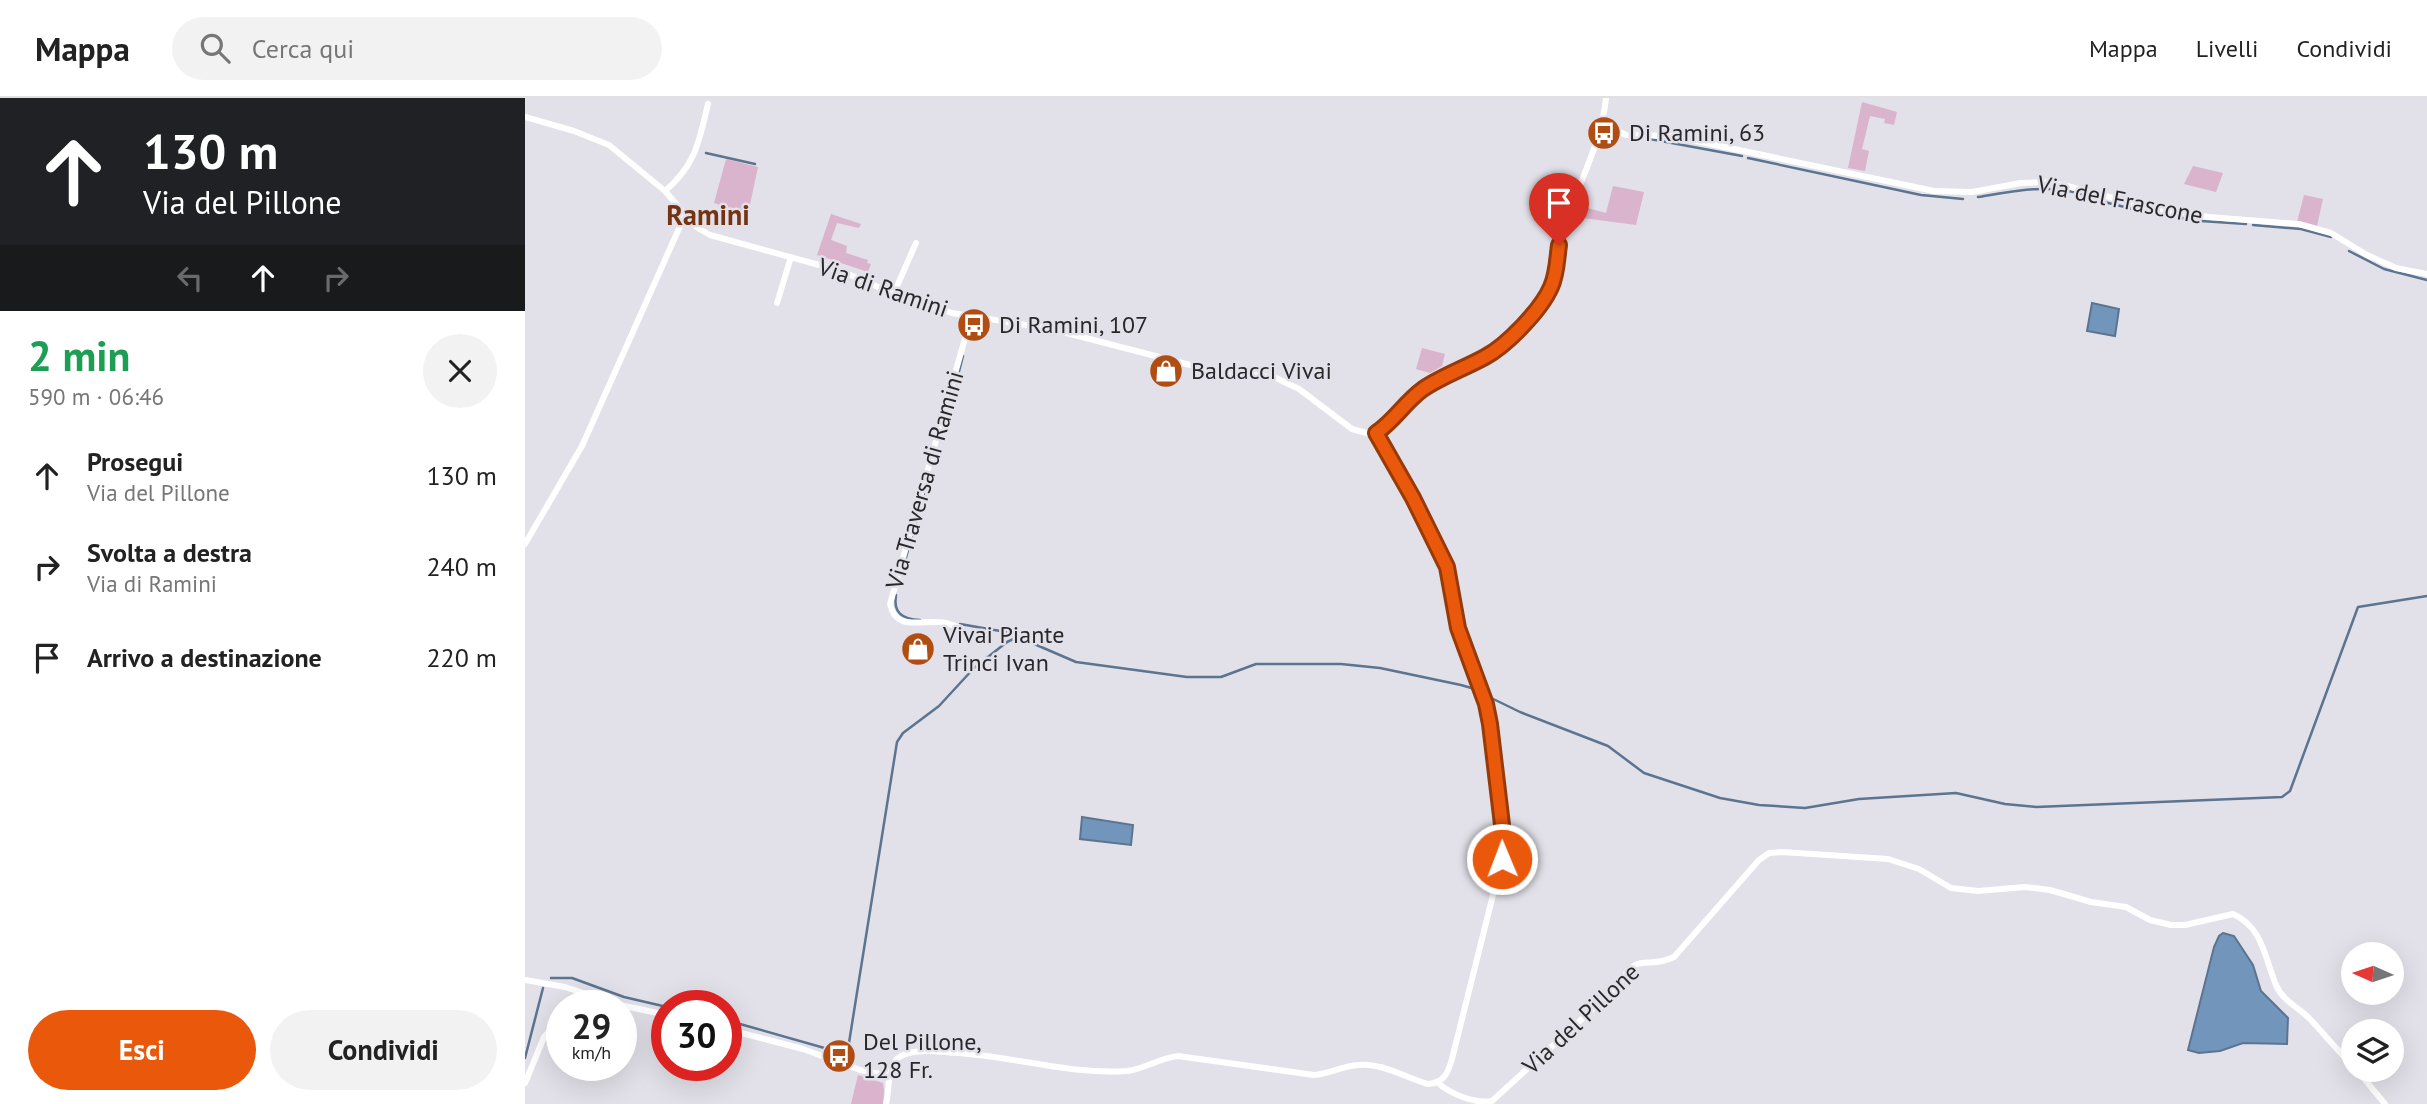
<!DOCTYPE html>
<html lang="it">
<meta charset="utf-8">
<style>
body{margin:0;font-family:"PT Sans",sans-serif;background:#f2f2f2;color:#222;height:100vh;display:flex;flex-direction:column;font-size:26px;white-space:nowrap}
*{box-sizing:border-box;margin:0}
p{font-size:23px;color:#767676}
.icon{flex:none;width:38px;height:38px;fill:none;stroke:currentColor;stroke-width:2;stroke-linecap:round;stroke-linejoin:round}
.map{position:relative;flex:1;overflow:hidden}
.details{display:flex;flex-direction:column;background:#fff;width:525px}
.details>*{flex:none}
.banner{background:#202124;color:#fff;overflow:hidden}
.needle{width:46px;rotate:273deg}
.controls{position:absolute;left:1816px;top:844px;display:grid;gap:14px}
.controls a{display:grid;place-items:center;width:63px;height:63px;border-radius:50%;background:#fff;box-shadow:0 7px 28px #0002;font-size:35px}
.speed{position:absolute;left:21px;top:892px;display:flex;gap:14px;font-size:35px;font-weight:700;text-align:center}
.speed>*{display:grid;place-content:center;width:91px;height:91px;border-radius:50%;background:#fff;box-shadow:0 7px 28px #0002;line-height:1}
.speed small{font-size:18px;font-weight:400}
.speed .limit{border:10px solid #d22;background:#fff;color:#111}
.pin{position:absolute;display:grid;place-items:center;width:60px;height:60px;color:#fff;margin:-72px -30px;border-radius:50% 50% 50% 0;rotate:-45deg;box-shadow:0 0 7px #0007}
.pin .icon{rotate:45deg}
.me{position:absolute;width:77px;margin:-38px;rotate:359deg;stroke-linejoin:round;filter:drop-shadow(0 0 5px #0008)}
.turn{display:flex;align-items:center;gap:24px;height:147px;padding:0 28px;font-size:32px}
.turn .icon{width:91px;height:91px;stroke-width:2.5}
.turn b{display:block;font-size:49px;line-height:60px}
.lanes{display:flex;align-items:center;height:66px;padding:0 28px;background:#0003;justify-content:center;gap:35px;direction:ltr}
.lanes .off{opacity:.35}
.round{display:grid;place-items:center;flex:none;width:74px;height:74px;border-radius:37px;background:#f2f2f2}
.headline{display:flex;align-items:center;justify-content:space-between;height:119px;padding:0 28px}
h1{font-size:42px;font-weight:800;line-height:52px;color:#1e9e55}
.action{display:flex;gap:14px;margin-top:auto;padding:14px 28px}
.action a{flex:1;height:80px;border-radius:42px;background:#ea580c;color:#fff;font-size:28px;font-weight:800;line-height:80px;text-align:center}
.action a+a{background:#f2f2f2;color:#222}
ul{padding:0;list-style:none}
li{display:flex;align-items:center;gap:21px;height:91px;padding:0 28px}
li div{flex:1}
li b{display:block;font-size:26px}
li em{font-style:normal}
header{display:flex;align-items:center;gap:42px;box-sizing:border-box;height:98px;padding:0 35px;background:#fff;border-bottom:2px solid #e0e0e0}
header strong{font-size:33px}
nav{display:flex;gap:38px;margin-inline-start:auto;font-size:24px}
.search{width:490px;height:63px;background:#f2f2f2;display:flex;align-items:center;gap:18px;box-sizing:border-box;padding:0 24px;border-radius:38px;color:#767676;font-size:26px}
main{display:flex;flex:1;min-height:0}
.map>svg:first-child{display:block}
</style>
<header>
<strong>Mappa</strong>
<div class="search"><svg class="icon" aria-label="search" viewBox="0 0 24 24"><circle cx="10" cy="10" r="6"/><path d="M15 15l6 6"/></svg>Cerca qui</div>
<nav><a>Mappa</a><a>Livelli</a><a>Condividi</a></nav>
</header>
<main>
<section class="details">
<div class="banner">
<div class="turn"><svg class="icon" aria-label="ahead" viewBox="0 0 24 24"><path d="M12 20V5M6 11l6-6 6 6"/></svg><div><b>130 m</b>Via del Pillone</div></div>
<div class="lanes"><svg class="icon off" aria-label="left" viewBox="0 0 24 24"><path d="M17 20v-9H6M10 6l-5 5 5 5"/></svg><svg class="icon" aria-label="ahead" viewBox="0 0 24 24"><path d="M12 20V5M6 11l6-6 6 6"/></svg><svg class="icon off" aria-label="right" viewBox="0 0 24 24"><path d="M7 20v-9h11M14 6l5 5-5 5"/></svg></div>
</div>
<div class="headline"><div><h1>2 min</h1><p>590 m · 06:46</p></div><a class="round"><svg class="icon" aria-label="close" viewBox="0 0 24 24"><path d="M6 6l12 12M18 6L6 18"/></svg></a></div>
<ul>
<li><svg class="icon" aria-label="ahead" viewBox="0 0 24 24"><path d="M12 20V5M6 11l6-6 6 6"/></svg><div><b>Prosegui</b><p>Via del Pillone</p></div><em>130 m</em></li>
<li><svg class="icon" aria-label="right" viewBox="0 0 24 24"><path d="M7 20v-9h11M14 6l5 5-5 5"/></svg><div><b>Svolta a destra</b><p>Via di Ramini</p></div><em>240 m</em></li>
<li><svg class="icon" aria-label="arrive" viewBox="0 0 24 24"><path d="M6 21V4h12l-3 4 3 4H6"/></svg><div><b>Arrivo a destinazione</b></div><em>220 m</em></li>
</ul>
<div class="action"><a>Esci</a><a>Condividi</a></div>
</section>
<div class="map">
<svg width="1902" height="1006" viewBox="0 0 1902 1006">
<rect width="100%" height="100%" fill="#e2e0e8"/>
<g fill="#dab3cc">
<path d="M1337 4 1372 14 1369 27 1359 25 1360 21 1345 18 1337 51 1344 53 1340 73 1323 70Z"/>
<path d="M201 61 233 69 223 116 189 105Z"/>
<path d="M1668 68 1698 75 1691 94 1659 86Z"/>
<path d="M1088 88 1119 94 1111 127 1050 119 1055 108 1081 115Z"/>
<path d="M1779 97 1798 101 1792 128 1772 124Z"/>
<path d="M306 116 336 126 334 130 312 125 306 142 322 148 321 155 343 162 342 165 346 166 343 174 292 157Z"/>
<path d="M897 250 920 256 917 268 905 275 891 271Z"/>
<path d="M333 977 358 985 359 993 358 1006H326Z"/>
</g>
<g fill="#7295bb" stroke="#5c7490" stroke-width="2">
<path d="M1567 205 1594 211 1590 238 1562 233Z"/>
<path d="M557 719 608 727 606 747 555 741Z"/>
<path d="M1698 835 1709 838 1728 867 1736 893 1763 920 1762 946 1718 945 1695 953 1674 955 1663 952 1689 849 1694 838Z"/>
</g>
<g fill="none" stroke-linecap="round" stroke-linejoin="round">
<g stroke="#5c7490" stroke-width="2.5">
<path d="M1125 41 1217 58"/>
<path d="M181 55 230 66"/>
<path d="M1223 60 1396 97 1438 101"/>
<path d="M1453 99C1493 92 1531 84 1569 101"/>
<path d="M1575 103 1608 111"/>
<path d="M1614 113 1669 122"/>
<path d="M1676 123 1721 126"/>
<path d="M1728 127 1776 131 1806 139"/>
<path d="M1824 153 1859 171 1902 182"/>
<path d="M431 285 438 258"/>
<path d="M376 477 401 389"/>
<path d="M371 497C368 515 377 521 395 522"/>
<path d="M435 526 481 534"/>
<path d="M958 596 995 614 1083 648 1119 675 1195 700 1234 707 1280 710 1334 701 1431 695 1480 706 1511 709 1757 699 1765 693 1833 509 1902 498"/>
<path d="M26 880H47L99 899 142 909"/>
<path d="M201 922 205 923"/>
<path d="M215 926 310 953 323 951 372 644 378 635 414 608 449 570 482 544 493 539 551 564 662 579H696L731 566H816L855 570 936 587 953 592"/>
<path d="M0 960 18 890"/>
</g>
<g stroke="#fff" stroke-width="6">
<path d="M0 19 49 33 84 47 140 93 171 129 185 137 316 173 374 198 427 215 526 231 677 270 751 280 774 291 827 331 845 336C864 333 880 304 897 292 921 275 952 268 975 248 993 233 1013 214 1024 193 1034 174 1032 151 1038 131 1052 89 1077 44 1081 0"/>
<path d="M1077 25 1101 37 1147 38 1409 93 1447 94 1496 85 1519 84 1542 88 1630 111 1684 119 1774 126 1806 135 1842 157 1871 170 1902 176"/>
<path d="M140 93C171 67 174 43 183 6"/>
<path d="M369 195 391 145"/>
<path d="M252 205 266 159"/>
<path d="M0 446 57 348 160 117"/>
<path d="M436 530C428 527 421 524 413 524 394 523 370 532 365 506L446 219"/>
<path d="M0 882 40 889 95 907 142 917"/>
<path d="M52 908 67 898"/>
<path d="M201 931 278 951 335 972 365 978"/>
<path d="M1831 971 1860 1006"/>
<path d="M0 985 19 939 37 919"/>
<path d="M913 985C926 996 949 1006 967 1003L1093 888C1113 851 1120 873 1149 859L1234 762 1244 755 1257 754 1363 761 1394 771 1426 790 1453 793 1500 789 1525 792 1566 804 1601 809 1625 822 1646 827H1660L1708 816C1738 829 1740 861 1751 887 1757 902 1774 910 1785 921 1800 937 1813 953 1829 969"/>
<path d="M361 1006C365 992 361 970 373 960 387 949 415 954 431 955 488 958 544 977 602 973 619 971 635 960 653 958L789 977C804 976 817 968 833 967 855 964 882 980 903 986 919 985 923 975 927 961L977 761 978 735 963 615 933 530 922 469 888 400 851 335"/>
</g>
</g>
<g fill="none" stroke-linecap="round" stroke-linejoin="round">
<g stroke="#983908" stroke-width="18">
<path id="route" d="M977 761 978 735 965 626 961 606 933 530 922 469 888 400 851 335C869 323 880 304 898 291 917 278 940 270 960 259 982 247 1016 212 1026 189 1032 176 1032 161 1034 147"/>
</g>
<use href="#route" stroke="#ea580c" stroke-width="12"/>
</g>
<defs>
<g id="bus-disc" transform="scale(1.75)"><circle r="9.5" fill="#b04d13" stroke="#e2e0e8"/><path d="M-5-6H5V4H4V6H2V4H-2V6H-4V4H-5ZM-3.5-4V0h7V-4ZM-3.5 1.2v1.5H-2V1.2ZM2 1.2v1.5H3.5V1.2Z" fill="#fff"/></g>
<g id="shop-disc" transform="scale(1.75)"><circle r="9.5" fill="#b04d13" stroke="#e2e0e8"/><path d="M-5-2.5h2.3a2.7 3.5 0 0 1 5.4 0H5L5.5 6h-11ZM-1.5-2.5h3a1.5 2.3 0 0 0-3 0Z" fill="#fff"/></g>
</defs>
<g fill-rule="evenodd">
<use href="#bus-disc" x="1079" y="35"/>
<use href="#bus-disc" x="449" y="227"/>
<use href="#shop-disc" x="641" y="273"/>
<use href="#shop-disc" x="393" y="551"/>
<use href="#bus-disc" x="314" y="958"/>
</g>
<g text-anchor="middle" stroke-width="5" stroke-linejoin="round" paint-order="stroke">
<g font-size="24" fill="#28272a" stroke="#e2e0e8" text-anchor="start">
<text x="1104" y="43">Di Ramini, 63</text>
<text x="474" y="235">Di Ramini, 107</text>
<text x="666" y="281">Baldacci Vivai</text>
<text x="418" y="545">Vivai Piante<tspan x="418" dy="28">Trinci Ivan</tspan></text>
<text x="338" y="952">Del Pillone,<tspan x="338" dy="28">128 Fr.</tspan></text>
</g>
<g font-size="24" fill="#28272a" stroke="#e2e0e8">
<text transform="translate(1595 102) rotate(11)" y="8">Via del Frascone</text>
<text transform="translate(358 190) rotate(19)" y="8">Via di Ramini</text>
<text transform="translate(400 382) rotate(-74)" y="8">Via Traversa di Ramini</text>
<text transform="translate(1056 921) rotate(-43)" y="8">Via del Pillone</text>
</g>
<g font-size="28" font-weight="bold" fill="#743413" stroke="#e2e0e8">
<text x="183" y="127">Ramini</text>
</g>
</g>
</svg>
<div class="controls">
<a><svg class="needle" viewBox="-14 -14 28 28"><path d="M0-13l5 13h-10z" fill="#e53935"/><path d="M0 13l5-13h-10z" fill="#767676"/></svg></a>
<a><svg class="icon" aria-label="layers" viewBox="0 0 24 24"><path d="M12 4l9 5-9 5-9-5zM3 14l9 5 9-5"/></svg></a>
</div>
<div class="speed"><div>29<small>km/h</small></div><div class="limit">30</div></div>
<div class="pin" style="left:1034px;top:147px;background:#d93025"><svg class="icon" aria-label="arrive" viewBox="0 0 24 24"><path d="M6 21V4h12l-3 4 3 4H6"/></svg></div>
<svg class="me" style="left:977px;top:761px" viewBox="-20 -20 40 40"><circle r="17" fill="#ea580c" stroke="#fff" stroke-width="3"/><path d="M0-11L8 9 0 5-8 9z" fill="#fff"/></svg>
</div>
</main>
